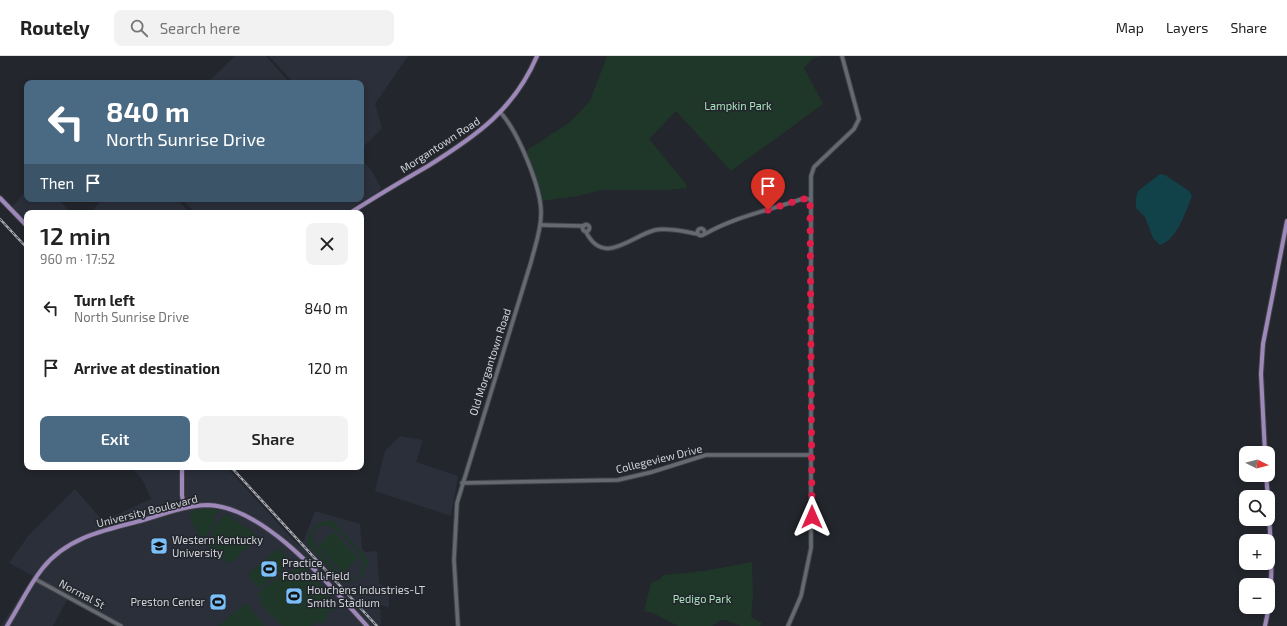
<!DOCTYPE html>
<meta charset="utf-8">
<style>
body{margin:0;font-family:"Exo 2",sans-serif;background:#f2f2f2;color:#222;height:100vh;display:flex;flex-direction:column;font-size:15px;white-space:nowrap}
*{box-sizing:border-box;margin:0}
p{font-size:13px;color:#767676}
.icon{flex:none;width:22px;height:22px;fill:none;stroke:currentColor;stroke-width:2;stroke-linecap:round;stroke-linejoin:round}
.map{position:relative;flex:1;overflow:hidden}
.drawer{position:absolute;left:24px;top:154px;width:340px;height:260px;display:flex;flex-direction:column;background:#fff;border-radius:8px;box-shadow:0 2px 6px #0003}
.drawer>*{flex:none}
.guide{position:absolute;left:24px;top:24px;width:340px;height:122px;border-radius:8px;box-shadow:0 2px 6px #0003;background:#4a6982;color:#fff;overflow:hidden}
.needle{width:26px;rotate:96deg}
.fabs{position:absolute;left:1239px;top:390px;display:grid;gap:8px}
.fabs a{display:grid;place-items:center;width:36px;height:36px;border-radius:8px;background:#fff;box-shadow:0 2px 6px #0003;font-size:20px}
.pin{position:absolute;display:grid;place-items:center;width:34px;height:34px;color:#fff;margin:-41px -17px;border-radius:50% 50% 50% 0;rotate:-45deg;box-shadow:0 0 4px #0007}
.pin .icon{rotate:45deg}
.me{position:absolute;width:44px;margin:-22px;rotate:0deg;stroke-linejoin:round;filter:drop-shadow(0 0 3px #0008)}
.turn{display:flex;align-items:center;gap:14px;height:84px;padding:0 16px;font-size:18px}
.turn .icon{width:52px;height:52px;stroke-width:2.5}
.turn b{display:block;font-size:28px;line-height:34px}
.then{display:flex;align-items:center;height:38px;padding:0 16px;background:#0003;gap:8px;font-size:15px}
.round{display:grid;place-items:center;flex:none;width:42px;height:42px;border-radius:8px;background:#f2f2f2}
.summary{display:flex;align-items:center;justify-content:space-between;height:68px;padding:0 16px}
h1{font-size:24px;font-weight:600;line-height:30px}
.button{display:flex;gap:8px;margin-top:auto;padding:8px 16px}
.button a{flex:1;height:46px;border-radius:8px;background:#4a6982;color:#fff;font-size:16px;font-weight:600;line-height:46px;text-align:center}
.button a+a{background:#f2f2f2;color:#222}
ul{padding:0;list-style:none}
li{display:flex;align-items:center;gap:12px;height:60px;padding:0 16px}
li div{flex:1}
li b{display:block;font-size:15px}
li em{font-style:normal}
header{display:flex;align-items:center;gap:24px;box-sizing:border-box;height:56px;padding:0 20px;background:#fff;border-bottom:1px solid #e0e0e0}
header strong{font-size:19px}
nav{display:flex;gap:22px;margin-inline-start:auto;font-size:14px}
.search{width:280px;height:36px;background:#f2f2f2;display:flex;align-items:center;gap:10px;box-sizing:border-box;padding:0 14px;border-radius:8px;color:#767676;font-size:15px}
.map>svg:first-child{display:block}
</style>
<header>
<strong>Routely</strong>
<div class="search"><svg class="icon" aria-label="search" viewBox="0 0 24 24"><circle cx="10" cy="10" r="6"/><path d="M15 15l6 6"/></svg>Search here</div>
<nav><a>Map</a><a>Layers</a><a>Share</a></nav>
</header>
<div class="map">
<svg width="1287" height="570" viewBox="0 0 1287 570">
<rect width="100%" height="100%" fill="#23262c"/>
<g fill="#2a2f3a">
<path d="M235 0H266L290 27H207Z"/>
<path d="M269 0H408L375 48 382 72 361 93V27H294Z"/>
<path d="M361 103 372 115 381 132 378 136 343 157H195L182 143H361Z"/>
<path d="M27 134V143H58L71 157H27V166L12 151Z"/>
<path d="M102 143H177L190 157H91Z"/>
<path d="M400 380 423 384 416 406 458 420 451 460 375 435 385 395Z"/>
<path d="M131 411H226L299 490 304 484 315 455 360 468 362 493 365 496 377 495 379 527 389 534V551L380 549 381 568 379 570H115L67 544 53 570H1L33 520 9 507 28 480 75 433 103 465 151 443 142 423Z"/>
</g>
<g fill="#1f3728" fill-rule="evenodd">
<path d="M607 0H821L812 3 804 12 823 48 731 115 676 55 649 83 686 128V132L668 134H601L578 140 541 145 526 95 570 66 590 45Z"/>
<path d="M206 453 221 454 213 461 216 463C206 481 203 486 218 502L217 504 200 482 189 461 192 455Z"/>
<path d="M225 458 256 478 257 483 231 507C220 504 213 496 210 485L214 471Z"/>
<path d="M332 464 369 505C364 520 359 526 342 526L307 487C310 471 316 466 332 464ZM324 469C336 469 363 499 363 510 357 538 337 514 328 504 319 494 300 476 324 469Z"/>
<path d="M333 475 358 502 343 517 318 490Z"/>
<path d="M279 492 291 506 259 533 247 519Z"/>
<path d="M752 506 753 540 751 561 762 567 760 570H741L726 564H721L712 570H678L653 557 644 555 651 527 660 523 663 519 704 515Z"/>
<path d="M301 510 303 513 305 510 329 540 338 546 333 555 330 554 327 558 329 560 322 568 318 565 312 570H282L262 550 263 548 259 546 261 543 257 538 287 514 289 516Z"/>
<path d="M246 547 265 570H218Z"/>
</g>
<path fill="#124249" d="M1160 118 1165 119 1189 135 1192 140C1186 155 1177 184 1160 189L1153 182 1145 161 1136 152V142L1138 135Z"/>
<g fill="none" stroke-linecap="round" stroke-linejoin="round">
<g stroke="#3f4247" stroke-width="5.5">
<g id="secondary">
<circle cx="586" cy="172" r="3.5"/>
<path d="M541 169 584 170"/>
<circle cx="701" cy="176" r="3.5"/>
<path d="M586 176C604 211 631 180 655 174 668 171 686 176 698 178"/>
<path d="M705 178C734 161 770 154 802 143H810"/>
<path d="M462 427 618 424 652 416 706 399H811"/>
<path d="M35 523 121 570"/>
<path d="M458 570 454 504 457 447 531 206C535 190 541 175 541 158 542 133 518 76 501 57"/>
<path d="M788 570 801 540 811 492V120L814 111 854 73 859 63 842 0"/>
</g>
</g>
<g stroke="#3f4247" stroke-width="6">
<g id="primary">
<path d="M0 142 27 170"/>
<path d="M350 157C375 141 402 125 428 110 476 80 514 54 537 0"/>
<path d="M1265 397 1261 318 1263 288 1287 165"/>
<path d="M182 411V439L184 452"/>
<path d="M1266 419 1268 441"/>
<path d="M7 570C19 551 28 531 42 513 66 482 104 474 140 465 162 459 186 449 208 449 266 451 330 530 367 570"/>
<path d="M1265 570C1275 529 1271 488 1268 447"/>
</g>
</g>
<use href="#secondary" stroke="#666971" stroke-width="3.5"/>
<use href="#primary" stroke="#9e88ba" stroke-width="4"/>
<g stroke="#a7a9ae" stroke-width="2.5">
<g id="rail">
<path d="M0 163 27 192"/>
<path d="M231 411 377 570"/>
</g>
</g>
<use href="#rail" stroke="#23262c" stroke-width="1" stroke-dasharray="3" stroke-linecap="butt"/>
</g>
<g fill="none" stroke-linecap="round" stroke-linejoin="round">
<path stroke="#e11d48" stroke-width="7" stroke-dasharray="0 12.6" d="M768 154 802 143H810L812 461"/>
</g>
<defs>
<g id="university-square" transform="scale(0.9)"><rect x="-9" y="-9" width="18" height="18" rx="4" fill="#7abff8" stroke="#23262c"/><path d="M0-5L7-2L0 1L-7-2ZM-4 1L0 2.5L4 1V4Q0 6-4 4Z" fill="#111"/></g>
<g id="stadium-square" transform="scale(0.9)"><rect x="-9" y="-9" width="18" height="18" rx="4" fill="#7abff8" stroke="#23262c"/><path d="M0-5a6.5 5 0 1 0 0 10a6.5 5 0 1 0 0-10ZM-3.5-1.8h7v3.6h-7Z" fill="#111"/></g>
</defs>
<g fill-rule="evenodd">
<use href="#university-square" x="159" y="490"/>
<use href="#stadium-square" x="269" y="513"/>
<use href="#stadium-square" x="294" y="540"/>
<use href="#stadium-square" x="218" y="546"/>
</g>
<g text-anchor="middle" stroke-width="3" stroke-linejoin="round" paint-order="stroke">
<g font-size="11" fill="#a8e4bd" stroke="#23262c">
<text x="738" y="54">Lampkin Park</text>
<text x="702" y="547">Pedigo Park</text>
</g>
<g font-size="11" fill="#d1d3d8" stroke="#23262c">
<text transform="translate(440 89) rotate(-33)" y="4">Morgantown Road</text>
<text transform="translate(490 306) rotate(-72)" y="4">Old Morgantown Road</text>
<text transform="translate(659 403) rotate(-14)" y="4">Collegeview Drive</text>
<text transform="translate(147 455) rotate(-14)" y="4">University Boulevard</text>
<text transform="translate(82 538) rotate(28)" y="4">Normal St</text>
</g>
<g font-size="11" fill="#d1d3d8" stroke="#23262c" text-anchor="start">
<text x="172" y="488">Western Kentucky<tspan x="172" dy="13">University</tspan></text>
<text x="282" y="511">Practice<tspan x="282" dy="13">Football Field</tspan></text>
<text x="307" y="538">Houchens Industries-LT<tspan x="307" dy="13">Smith Stadium</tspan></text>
<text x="205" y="550" text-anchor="end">Preston Center</text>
</g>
</g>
</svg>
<div class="fabs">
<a><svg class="needle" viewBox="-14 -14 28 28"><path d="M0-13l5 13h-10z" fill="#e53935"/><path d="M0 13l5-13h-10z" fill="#767676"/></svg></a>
<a><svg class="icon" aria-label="search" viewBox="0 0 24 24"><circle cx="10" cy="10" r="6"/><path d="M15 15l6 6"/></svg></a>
<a>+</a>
<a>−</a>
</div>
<div class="pin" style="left:768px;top:154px;background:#d93025"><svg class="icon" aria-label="arrive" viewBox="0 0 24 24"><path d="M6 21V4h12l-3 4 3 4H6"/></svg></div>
<svg class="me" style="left:812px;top:461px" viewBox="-20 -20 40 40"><path d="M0-17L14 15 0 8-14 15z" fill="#e11d48" stroke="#fff" stroke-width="4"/></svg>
<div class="guide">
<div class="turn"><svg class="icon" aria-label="left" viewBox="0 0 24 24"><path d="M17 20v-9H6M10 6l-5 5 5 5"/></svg><div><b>840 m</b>North Sunrise Drive</div></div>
<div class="then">Then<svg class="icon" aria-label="arrive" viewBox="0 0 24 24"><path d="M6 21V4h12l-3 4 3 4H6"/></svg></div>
</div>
<section class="drawer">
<div class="summary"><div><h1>12 min</h1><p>960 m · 17:52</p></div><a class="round"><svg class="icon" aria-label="close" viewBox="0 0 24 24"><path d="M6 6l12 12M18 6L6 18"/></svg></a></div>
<ul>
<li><svg class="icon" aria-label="left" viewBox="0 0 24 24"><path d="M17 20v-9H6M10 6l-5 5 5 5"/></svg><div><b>Turn left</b><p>North Sunrise Drive</p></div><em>840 m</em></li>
<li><svg class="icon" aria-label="arrive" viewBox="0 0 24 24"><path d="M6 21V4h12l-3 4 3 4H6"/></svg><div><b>Arrive at destination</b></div><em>120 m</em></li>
</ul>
<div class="button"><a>Exit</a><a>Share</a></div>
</section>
</div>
